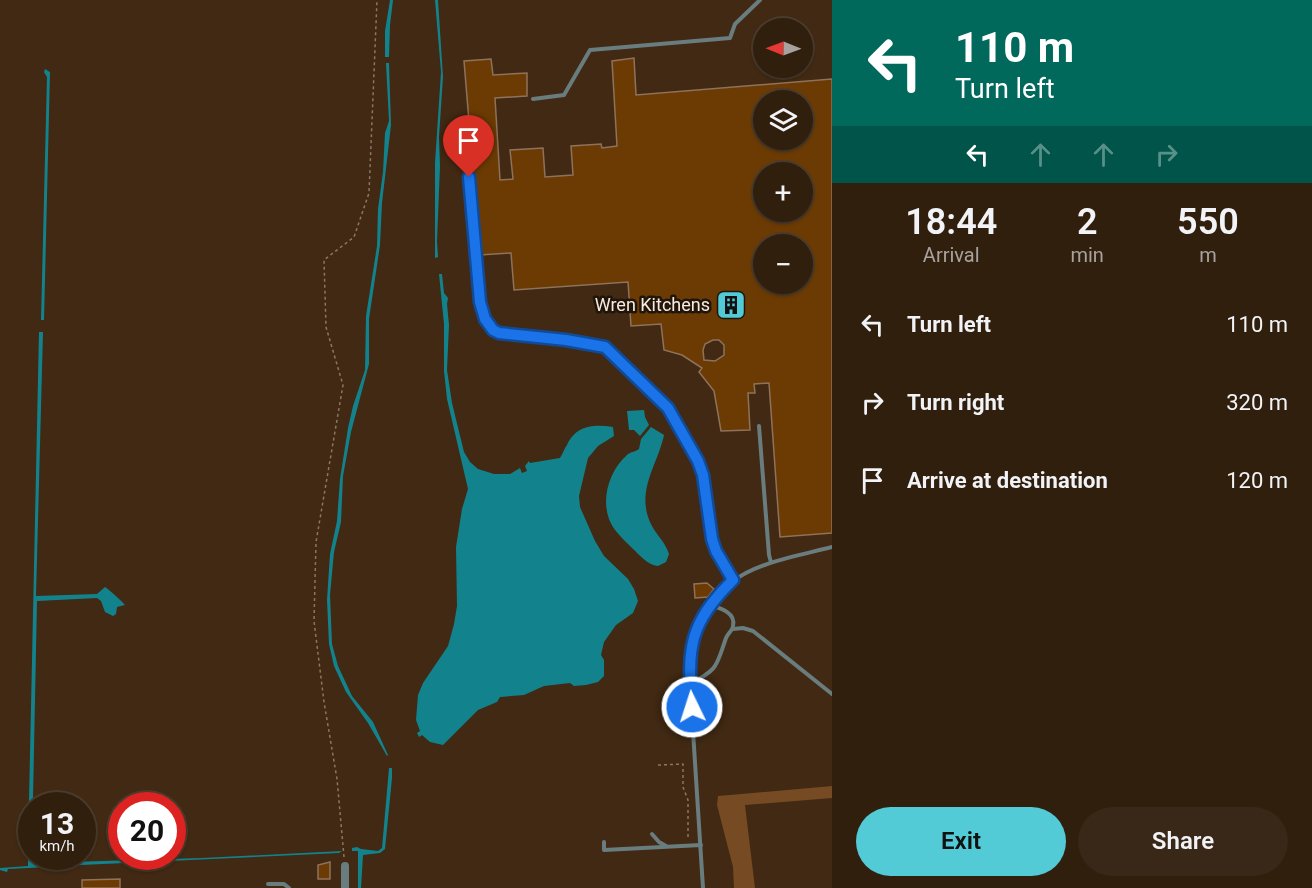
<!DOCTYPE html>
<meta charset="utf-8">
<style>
body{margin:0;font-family:Roboto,sans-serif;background:#392717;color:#f1f3f6;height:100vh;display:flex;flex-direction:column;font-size:22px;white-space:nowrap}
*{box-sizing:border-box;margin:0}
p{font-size:20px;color:#a8a29e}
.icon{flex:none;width:33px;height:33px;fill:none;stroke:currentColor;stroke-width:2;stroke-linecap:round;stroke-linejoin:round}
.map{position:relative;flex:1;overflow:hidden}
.details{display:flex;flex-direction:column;background:#311f0e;width:480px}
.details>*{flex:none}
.guide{background:#00695c;color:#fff;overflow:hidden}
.needle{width:39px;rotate:271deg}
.buttons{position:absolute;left:753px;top:18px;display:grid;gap:12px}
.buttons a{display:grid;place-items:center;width:60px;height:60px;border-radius:50%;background:#311f0e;box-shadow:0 2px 4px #0004,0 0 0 2px #4c3d2e;font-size:30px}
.speed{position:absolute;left:18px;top:792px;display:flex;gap:12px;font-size:30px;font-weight:700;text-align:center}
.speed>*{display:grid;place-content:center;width:78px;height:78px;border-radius:50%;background:#311f0e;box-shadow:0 2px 4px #0004,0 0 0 2px #4c3d2e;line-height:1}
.speed small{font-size:15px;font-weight:400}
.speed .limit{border:9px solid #d22;background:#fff;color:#111}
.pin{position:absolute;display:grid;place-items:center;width:51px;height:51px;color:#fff;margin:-62px -26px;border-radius:50% 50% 50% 0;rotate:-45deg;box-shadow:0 0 6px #0007}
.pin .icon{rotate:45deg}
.me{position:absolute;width:66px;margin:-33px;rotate:356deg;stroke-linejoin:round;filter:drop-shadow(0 0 4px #0008)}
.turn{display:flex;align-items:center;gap:21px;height:126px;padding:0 24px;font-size:27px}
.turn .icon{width:78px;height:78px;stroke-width:2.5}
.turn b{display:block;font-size:42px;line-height:51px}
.lanes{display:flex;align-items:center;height:57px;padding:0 24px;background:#0003;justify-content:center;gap:30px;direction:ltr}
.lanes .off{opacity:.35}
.eta{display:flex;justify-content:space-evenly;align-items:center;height:102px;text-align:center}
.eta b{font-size:36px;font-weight:600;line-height:42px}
.action{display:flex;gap:12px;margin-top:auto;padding:12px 24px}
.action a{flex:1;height:69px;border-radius:36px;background:#52cbd7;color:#111;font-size:24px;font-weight:600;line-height:69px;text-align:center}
.action a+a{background:#392717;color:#f1f3f6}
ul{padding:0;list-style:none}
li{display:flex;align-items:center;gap:18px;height:78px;padding:0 24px}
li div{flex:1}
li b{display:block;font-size:22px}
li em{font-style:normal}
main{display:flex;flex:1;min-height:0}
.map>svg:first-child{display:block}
</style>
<main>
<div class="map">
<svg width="832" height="888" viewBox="0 0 832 888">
<rect width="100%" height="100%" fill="#412913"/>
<path fill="#764a22" d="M832 786V798L745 805 755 888H734L733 867 717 805 718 796Z"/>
<g fill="#12838d">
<path d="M390 0H393L390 25 389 57H385V31Z"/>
<path d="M435 0H438L443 77 439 137 440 166 437 241 438 257 435 258V163L441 72Z"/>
<path d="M386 63H389L391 125 382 203 380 245 369 319V364L351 432 343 476 341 522 334 552 330 595 332 644 338 666 352 696 373 722 388 755 387 756 368 723 346 692 334 666 329 644 327 600 330 554 337 521 340 479 348 428 353 406 365 370 366 316 377 246 378 209 383 172 385 133 389 121Z"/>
<path d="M45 69 50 72 44 320H41L47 77 44 72Z"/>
<path d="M439 274H442L444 293 448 298 447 304 449 325 447 370 452 403 464 452 470 462 478 469 494 474H510L520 468 522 473 527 471 525 466 529 461 530 463 560 458C563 453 564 449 567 445 576 425 594 424 613 427L614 436 598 446 588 458 579 496 580 507 595 541 604 556 628 579 634 589 638 601 633 613 616 625 604 642 601 655 604 660V676L598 682 586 685 574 686 570 683 544 686 524 695 500 697 497 702 478 710 443 745 430 742 422 735 419 737 417 733 420 731 416 720 418 695 423 683 448 646 454 624 457 606 456 547 462 509 468 489 447 399 444 371V324Z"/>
<path d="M39 332H43L36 596 97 594 105 587C107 588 123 602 125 605L117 607 116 614 113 616 105 612 101 601 97 598 37 601 32 848H28Z"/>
<path d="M644 410 645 417 649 425 640 436 634 430H629L627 411Z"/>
<path d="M651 427 664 435C658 464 636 490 650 522 655 534 665 541 669 554L666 562 658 566C647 565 640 555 632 548 623 539 613 530 609 519 601 497 610 470 627 455 630 452 635 452 639 449L641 439Z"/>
<path d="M389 768H392V778L385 849 380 853 363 855 361 888H358V851H352V848L357 847 361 849 378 851 382 848Z"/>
<path d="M342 851 339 853 318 854 81 865 71 866V868L68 866 8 869 7 872 0 870V868L28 866V859H32L33 862C44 867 58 864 70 862L202 858Z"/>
</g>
<g fill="#6c3b04" stroke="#8f725b" stroke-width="1.5" fill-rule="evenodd">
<path d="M634 58 636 95 832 79V533L780 537 769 383 754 384 755 393H748L750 430 721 431 714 391 699 372 702 368 682 355 664 350 661 324 631 326 628 282 514 290 511 253 480 255 464 61 491 59 493 75 527 73V96L495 98 500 180 513 179 510 150 543 148 545 177 573 175 571 146 601 144 602 148 617 146 612 61ZM764 100H802V140H764ZM764 172H802V212H764ZM764 244H802V284H764ZM713 340H719L724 345V355L715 361 704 360 703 350 705 344Z"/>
<path d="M707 583 714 589 708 597 695 598 694 584Z"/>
<path d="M330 862V879H318V865Z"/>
<path d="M120 879V888H82V880Z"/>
</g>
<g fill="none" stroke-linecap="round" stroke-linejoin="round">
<g stroke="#8b7764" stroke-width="1.5" stroke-dasharray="3 3" stroke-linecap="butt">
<path d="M658 765 683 764V787L688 800V839"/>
<path d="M344 857 337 779 324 702 314 621 316 542 343 385 326 327 324 260 354 237 369 193 377 0"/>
</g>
<g stroke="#697c7e" stroke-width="4">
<path d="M533 99 564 95 590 50 730 38 735 24 760 0"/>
<path d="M469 177 480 302 485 319 493 330 499 333 565 341 605 347 668 408 698 461 703 475 713 539 716 551 733 580"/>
<path d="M759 426 769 555 771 562"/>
<path d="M733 629 743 628 753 631 832 694"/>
<path d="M690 684C719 669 716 666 726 638 728 633 733 630 733 626 736 613 721 608 711 606"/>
<path d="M652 834 659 842 666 846"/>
<path d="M604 842V850L701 845"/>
<path d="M268 884H284L289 888"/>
<path d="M703 888 690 684C689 654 693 630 711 606 718 598 724 588 732 582 757 562 802 555 832 547"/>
</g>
<path stroke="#697c7e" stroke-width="8" d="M345 888V866"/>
</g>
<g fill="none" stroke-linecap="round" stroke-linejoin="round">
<g stroke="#114b97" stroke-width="15">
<path id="route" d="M469 177 480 302 485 319 493 330 499 333 566 340 605 347 668 408 698 461 703 475 712 539 716 551 733 580C689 623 687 648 692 707"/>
</g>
<use href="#route" stroke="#1a73e8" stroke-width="10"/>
</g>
<defs>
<g id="building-square" transform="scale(1.5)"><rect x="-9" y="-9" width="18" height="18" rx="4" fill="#52cbd7" stroke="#20150b"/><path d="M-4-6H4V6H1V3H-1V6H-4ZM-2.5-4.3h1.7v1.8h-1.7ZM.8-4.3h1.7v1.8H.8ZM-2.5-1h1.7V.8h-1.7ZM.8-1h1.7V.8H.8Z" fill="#111"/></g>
</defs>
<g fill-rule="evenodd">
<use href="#building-square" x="731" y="305"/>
</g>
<g text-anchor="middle" stroke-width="5" stroke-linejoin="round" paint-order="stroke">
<g font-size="18" fill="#faeadd" stroke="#20150b" text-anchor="end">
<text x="710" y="311">Wren Kitchens</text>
</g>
</g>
</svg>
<div class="buttons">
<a><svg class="needle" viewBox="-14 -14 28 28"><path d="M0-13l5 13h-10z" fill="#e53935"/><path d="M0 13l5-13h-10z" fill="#a8a29e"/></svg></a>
<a><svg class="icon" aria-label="layers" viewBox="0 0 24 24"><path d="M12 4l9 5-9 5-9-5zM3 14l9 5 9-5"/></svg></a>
<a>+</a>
<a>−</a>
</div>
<div class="speed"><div>13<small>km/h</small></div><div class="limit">20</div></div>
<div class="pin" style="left:469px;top:177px;background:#d93025"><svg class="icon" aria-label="arrive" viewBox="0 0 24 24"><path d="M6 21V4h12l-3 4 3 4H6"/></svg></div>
<svg class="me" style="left:692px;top:707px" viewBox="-20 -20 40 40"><circle r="17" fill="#1a73e8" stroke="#fff" stroke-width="3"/><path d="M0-11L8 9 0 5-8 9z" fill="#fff"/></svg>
</div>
<section class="details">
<div class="guide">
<div class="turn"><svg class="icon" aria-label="left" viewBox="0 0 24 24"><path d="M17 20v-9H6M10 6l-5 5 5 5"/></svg><div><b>110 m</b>Turn left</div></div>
<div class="lanes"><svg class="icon" aria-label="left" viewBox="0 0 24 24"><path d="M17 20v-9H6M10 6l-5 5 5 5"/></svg><svg class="icon off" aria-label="ahead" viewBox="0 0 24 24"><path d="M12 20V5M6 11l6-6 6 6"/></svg><svg class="icon off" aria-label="ahead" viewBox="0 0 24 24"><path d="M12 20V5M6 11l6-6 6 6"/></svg><svg class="icon off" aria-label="right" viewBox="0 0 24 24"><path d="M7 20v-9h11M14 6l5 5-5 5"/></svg></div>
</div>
<div class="eta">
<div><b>18:44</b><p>Arrival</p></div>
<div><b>2</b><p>min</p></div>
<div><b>550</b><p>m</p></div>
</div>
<ul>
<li><svg class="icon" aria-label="left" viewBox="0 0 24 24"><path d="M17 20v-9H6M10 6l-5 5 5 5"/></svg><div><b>Turn left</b></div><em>110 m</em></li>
<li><svg class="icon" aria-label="right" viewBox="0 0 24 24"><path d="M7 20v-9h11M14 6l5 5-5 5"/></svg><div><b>Turn right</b></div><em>320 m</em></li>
<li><svg class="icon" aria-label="arrive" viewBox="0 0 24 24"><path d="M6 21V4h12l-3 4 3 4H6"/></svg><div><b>Arrive at destination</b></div><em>120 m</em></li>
</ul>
<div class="action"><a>Exit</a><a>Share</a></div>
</section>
</main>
